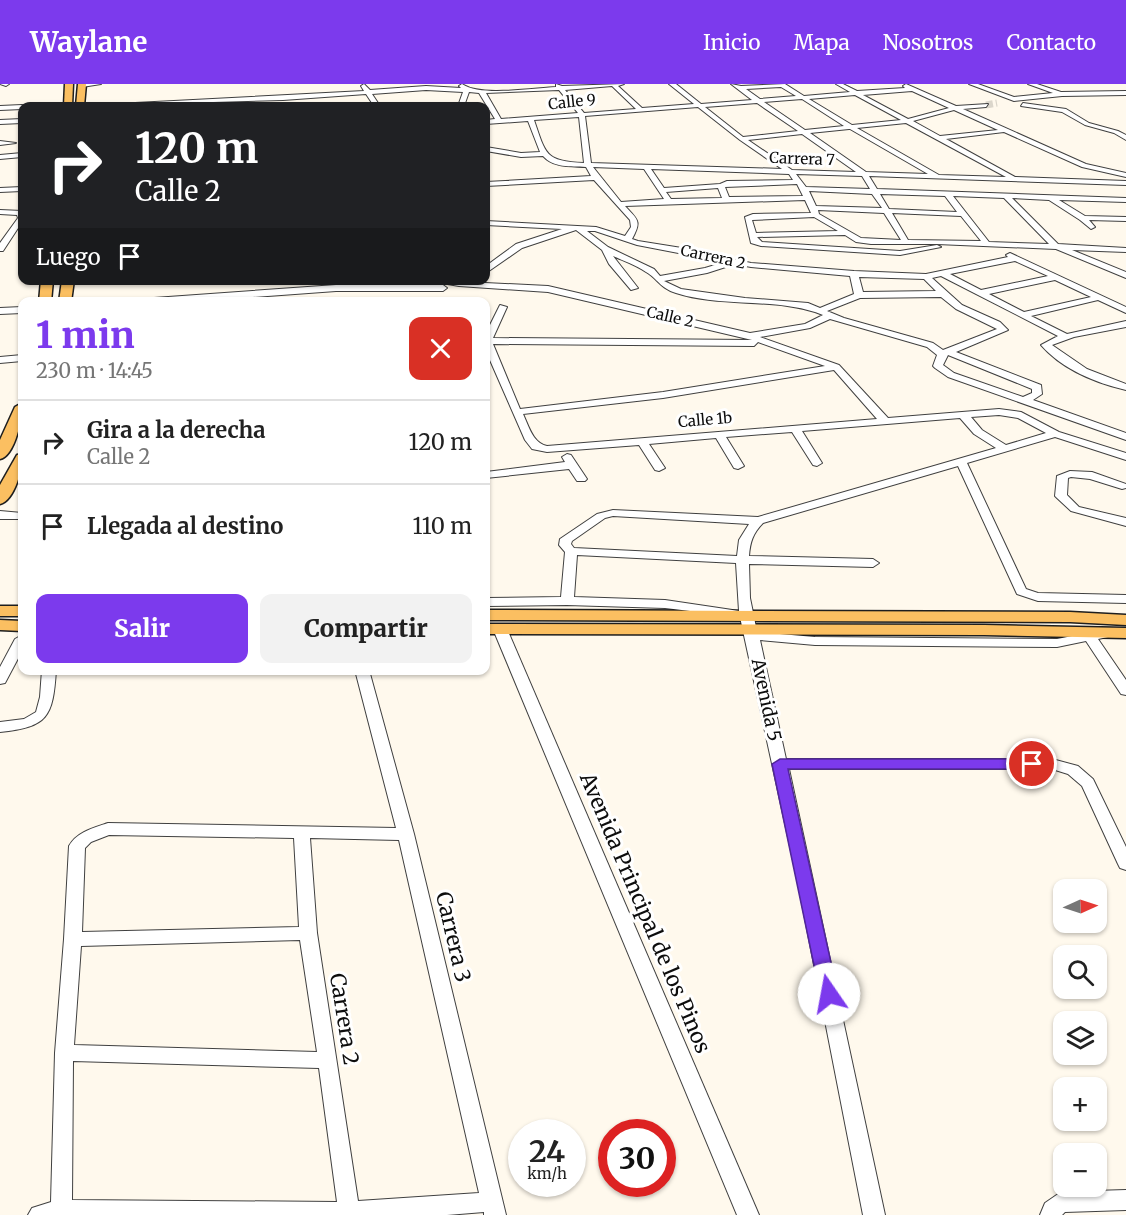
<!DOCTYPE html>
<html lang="es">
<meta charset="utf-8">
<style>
body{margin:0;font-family:Merriweather,serif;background:#f2f2f2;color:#222;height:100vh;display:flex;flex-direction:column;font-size:22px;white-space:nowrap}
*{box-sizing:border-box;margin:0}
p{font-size:20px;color:#767676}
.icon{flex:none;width:33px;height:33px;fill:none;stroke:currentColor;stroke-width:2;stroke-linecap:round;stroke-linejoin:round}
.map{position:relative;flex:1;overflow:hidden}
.drawer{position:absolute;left:18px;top:213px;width:472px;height:378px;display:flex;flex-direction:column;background:#fff;border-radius:12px;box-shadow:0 2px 4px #0004}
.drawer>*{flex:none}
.hud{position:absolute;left:18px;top:18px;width:472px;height:183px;border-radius:12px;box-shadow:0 2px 4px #0004;background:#202124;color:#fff;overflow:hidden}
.needle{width:39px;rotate:87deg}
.fabs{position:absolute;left:1053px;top:795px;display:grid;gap:12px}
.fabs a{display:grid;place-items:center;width:54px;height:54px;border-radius:12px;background:#fff;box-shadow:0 2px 4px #0004;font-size:30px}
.speed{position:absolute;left:508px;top:1035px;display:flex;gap:12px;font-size:30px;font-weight:700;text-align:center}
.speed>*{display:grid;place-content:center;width:78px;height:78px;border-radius:50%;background:#fff;box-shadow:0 2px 4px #0004;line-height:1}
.speed small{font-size:15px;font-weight:400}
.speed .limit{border:9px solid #d22;background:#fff;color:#111}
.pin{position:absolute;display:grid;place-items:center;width:51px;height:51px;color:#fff;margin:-26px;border:3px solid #fff;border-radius:50%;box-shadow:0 2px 6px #0007}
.me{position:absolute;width:66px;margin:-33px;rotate:348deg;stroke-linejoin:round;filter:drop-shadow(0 0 4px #0008)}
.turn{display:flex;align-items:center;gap:21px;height:126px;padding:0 18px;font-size:27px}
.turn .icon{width:78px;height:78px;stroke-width:2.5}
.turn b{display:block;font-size:42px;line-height:51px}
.then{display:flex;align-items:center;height:57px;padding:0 18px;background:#0003;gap:12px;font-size:22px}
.round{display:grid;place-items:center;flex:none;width:63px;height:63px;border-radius:12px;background:#f2f2f2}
.summary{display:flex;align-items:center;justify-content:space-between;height:102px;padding:0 18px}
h1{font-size:36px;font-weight:800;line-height:45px;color:#7c3aed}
.cta{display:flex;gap:12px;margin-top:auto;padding:12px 18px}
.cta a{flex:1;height:69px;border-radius:12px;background:#7c3aed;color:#fff;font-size:24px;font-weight:800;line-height:69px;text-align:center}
.cta a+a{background:#f2f2f2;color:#222}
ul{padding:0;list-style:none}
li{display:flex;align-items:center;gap:18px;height:84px;padding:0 18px;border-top:2px solid #e0e0e0}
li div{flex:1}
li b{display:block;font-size:22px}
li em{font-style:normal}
header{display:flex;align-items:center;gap:36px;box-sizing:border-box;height:84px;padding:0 30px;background:#7c3aed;color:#fff}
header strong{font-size:28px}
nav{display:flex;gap:33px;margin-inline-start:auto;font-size:21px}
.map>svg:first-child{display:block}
</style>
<header>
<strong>Waylane</strong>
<nav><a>Inicio</a><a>Mapa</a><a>Nosotros</a><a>Contacto</a></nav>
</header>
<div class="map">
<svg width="1126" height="1131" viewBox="0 0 1126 1131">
<rect width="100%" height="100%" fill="#fff9ed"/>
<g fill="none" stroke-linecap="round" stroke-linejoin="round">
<path stroke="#dbd6cb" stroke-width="7" stroke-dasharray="7 3" stroke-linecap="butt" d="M986 21 997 19"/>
<g stroke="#404040" stroke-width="2">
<g id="minor">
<path d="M0 0H9L6 2Z"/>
<path d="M80 0H101L82 3Z"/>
<path d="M364 0 370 6 426 2 461 4 459 2 462 0C480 13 533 4 556 3V0L562 2 624 0 618 2 642 24 694 20 669 0H676L701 20 752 16 731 0 741 2 785 0 804 12 850 8 836 0H843L857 7 905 4 903 2 906 0 956 22 988 20 986 23 963 25 1086 80 1126 89V93L1082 83 1004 48 946 55 1015 93 1126 97V101L869 92 877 105 1126 114V118L1059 116 1085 132 1126 133V137L1089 136 1095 143 1091 145 1080 136 1049 116 1012 114 1058 160 1126 164V168L1072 166 1126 188V194L1056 165 937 160H871L856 158 845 151 757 153 762 158 900 167 937 161 941 163 900 171 761 162 751 159 745 133 753 130 811 129 805 116 625 122C638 136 642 137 632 155L638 157 688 165 751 179 854 187 926 190 1008 173 1006 171 1010 169 1126 223V229L1098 216 1031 232 1067 250 1126 237V243L1074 253 1052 261 1087 285 1126 300V306C1096 299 1062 285 1041 261L1058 252 941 192 932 194 962 221 1000 238 1008 246 956 268 1041 301 1042 310 1033 316 1126 349V356L948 293 935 284 933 282 937 271 927 263 830 235 810 244 760 253 839 281 888 334 999 325 1021 328 1059 348 1126 369V376L1055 353 967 379 1026 505 1038 509 1126 511V519L1038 517 1017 510 958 382 763 439C753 449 750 458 749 472L873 475 879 479 873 483 749 480 750 514 757 548 815 553 1057 555 1108 545 1113 546 1115 549 1113 552 1098 555 1126 596V611L1121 610 1086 557 1057 563 815 561 760 556 786 675H1052L1078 682 1093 695 1126 763V786L1120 784 1118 780 1082 702 1068 690 1052 685H789L885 1131H863L798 799 740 533 665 524 567 521 486 522V514L561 513 565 468 559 461 560 455 597 430 613 426 758 433 996 364 974 350 960 334 802 347 822 379 817 382 813 381 792 348 726 353 744 382 738 385 734 384 716 354 649 360 665 384 659 387 655 386 639 361 547 368 532 365 525 356 486 267V249L500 221 507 223 493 254 752 256 548 208 459 202 425 196 548 202 750 249 805 240 823 231C779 213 722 224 676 209 660 204 658 195 646 188 636 181 624 177 613 172L638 204 631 206 609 180 602 166 576 146 522 164 486 189V182L516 160 562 145 486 141V137L596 143 625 152 631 143 630 136 594 96 486 102V98L591 92 586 83C570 82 554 84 543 72L521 73 486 67V63L521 69 540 68 528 37 486 40V36L495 35 479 9 469 8 464 22H458L463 8 426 6 372 10 380 22H374L366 10 283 16 77 22 364 7 361 2ZM612 2 636 25 584 29 565 6ZM781 3 796 12 760 15 746 5ZM559 6 578 29 501 35 486 9ZM912 7 949 24 908 35 863 11ZM855 11 901 36 852 41 809 15ZM802 15 844 42 805 46 764 18ZM757 19 798 47 743 53 705 23ZM698 23 740 56 782 85 591 79 585 32ZM954 26 998 46 940 52 913 37ZM579 33 584 79C545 77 546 71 534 36ZM906 39 1006 93 939 91 857 44ZM849 45H850L928 90 866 88 810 49ZM802 50 856 88 792 86 748 56ZM593 83 644 85 664 115 621 118ZM651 85 789 90 793 96 727 97 720 100 664 104ZM796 90 862 92 870 105 806 103ZM797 100 803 112 729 113 725 103ZM718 104 722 114 671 115 666 108ZM809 107 872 110 882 124 816 122ZM880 110 945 112 957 128 889 125ZM953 112 1004 114 1049 160 989 158ZM818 126 884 129 901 156 861 154 819 130ZM892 129 961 132 981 157 908 156ZM814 133 838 147 756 149 752 136ZM587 147H595L637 161 725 178 705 184 660 192 654 185 608 163ZM1015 177 1048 192 981 206 950 190ZM735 180 751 183 850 192 854 210 820 224 808 219 745 214 681 205 664 197 707 189ZM859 193 924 195 936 207 863 208ZM1055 196 1091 213 1024 228 989 210ZM941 213 956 225 997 245 943 266 933 259 844 234 827 227 860 214ZM758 258 825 282 663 308 520 325 493 260 754 262ZM948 271 1032 305V309L1023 313 954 289 943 281ZM834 286 877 335 547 362C533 359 529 343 523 330L663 314ZM999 331 1018 334 1046 349 1006 361 982 346 971 333ZM613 432 749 440 739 456 737 472 574 464 571 460 572 457 605 434ZM577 471 736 479 739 527 665 516 574 513Z"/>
<path d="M969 0H978L1014 13 1053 9 1028 0H1037L1061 8 1126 7V11L1062 12 1014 17Z"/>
<path d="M1023 19 1066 25 1089 39 1118 47 1126 51V56L1114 49 1085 41 1062 28 1021 22Z"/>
<path d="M46 20H68L71 22H43Z"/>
<path d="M0 22 22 21 25 22 22 25 0 26Z"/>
<path d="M22 35V39L0 40V36Z"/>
<path d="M0 57 16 59 0 61Z"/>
<path d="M22 69V73L0 75V71Z"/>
<path d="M22 103V107L0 108V104Z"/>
<path d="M0 126 22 127V138L3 167H0V159L18 134 17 131 0 130Z"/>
<path d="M336 201H443L447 204 443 207H336L184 218H136L140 215Z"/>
<path d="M22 223V229L0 230V224Z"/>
<path d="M22 271V277L0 279V273Z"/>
<path d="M567 370 571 371 587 395 585 397H577L569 385 486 394V388L565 378 562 373Z"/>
<path d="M1070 387 1092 388 1126 400V404L1122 405 1090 395 1071 393 1068 394 1067 411 1079 423 1126 434V442L1071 427 1057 414 1055 412 1057 392Z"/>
<path d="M0 427 22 429V435H0Z"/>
<path d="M500 541 507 545 759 1131H737L493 545Z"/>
<path d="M22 551V567L5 599 0 600V583L15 555Z"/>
<path d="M42 586H56C53 633 48 643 0 648V638L24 635 36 628 40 613Z"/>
<path d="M355 586H369L414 750 506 1131H484V1128L447 1131H28L32 1124 51 1118 55 969 64 855 69 762C77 748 93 744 108 739L396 744ZM109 751 294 754 299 843 82 848 85 764 91 758ZM310 754 399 756 479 1109 358 1117 317 849ZM300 856 317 968 74 961 81 862ZM73 977 319 984 337 1118 72 1116Z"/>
<path d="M1126 1106V1126L1065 1128 1062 1131H1040L1045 1119 1061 1108Z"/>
</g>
</g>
<g stroke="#1e1e1e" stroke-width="3">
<g id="major">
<path d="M65 0H73L72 22H64Z"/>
<path d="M78 0H86L84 22H76Z"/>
<path d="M41 196H53L51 218H39Z"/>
<path d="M62 196H74L71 218H59Z"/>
<path d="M22 319C23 332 15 372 0 375V356L15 323Z"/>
<path d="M22 370C23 383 15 416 0 420V401L17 371Z"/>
<rect x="0" y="522" width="22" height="10"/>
<path d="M486 526 1070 528 1126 531V541L1070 538 486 536Z"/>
<path d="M0 536 22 537V547L0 546Z"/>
<path d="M486 540 984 541 1126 544V554L984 551 486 550Z"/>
</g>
</g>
<use href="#minor" fill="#fff" fill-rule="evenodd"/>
<use href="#major" fill="#fbbf61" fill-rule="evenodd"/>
</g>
<path fill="#7c3aed" stroke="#51269a" stroke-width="1.5" d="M780 675H1032L1040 680 1032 685H788L838 910 835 915 829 917 822 915 820 910 772 680Z"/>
<g text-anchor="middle" stroke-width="6" stroke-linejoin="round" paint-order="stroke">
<g font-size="15" fill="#0d0d0d" stroke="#fff">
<text transform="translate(572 18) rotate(-6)" y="5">Calle 9</text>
<text transform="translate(802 75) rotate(2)" y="5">Carrera 7</text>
<text transform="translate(713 173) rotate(12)" y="5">Carrera 2</text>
<text transform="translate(670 233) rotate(13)" y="5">Calle 2</text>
<text transform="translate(705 336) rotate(-5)" y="5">Calle 1b</text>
</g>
<g font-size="18" fill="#0d0d0d" stroke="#fff">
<text transform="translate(766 616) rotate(78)" y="6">Avenida 5</text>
</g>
<g font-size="21" fill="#0d0d0d" stroke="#fff">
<text transform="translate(645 829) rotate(67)" y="7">Avenida Principal de los Pinos</text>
<text transform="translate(453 853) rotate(77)" y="7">Carrera 3</text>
<text transform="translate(344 935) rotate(81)" y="7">Carrera 2</text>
</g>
</g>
</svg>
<div class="fabs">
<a><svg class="needle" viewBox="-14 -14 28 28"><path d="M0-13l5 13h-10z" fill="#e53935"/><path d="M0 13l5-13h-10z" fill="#767676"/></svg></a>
<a><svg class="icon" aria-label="search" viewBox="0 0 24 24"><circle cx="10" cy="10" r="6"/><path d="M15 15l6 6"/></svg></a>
<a><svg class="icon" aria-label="layers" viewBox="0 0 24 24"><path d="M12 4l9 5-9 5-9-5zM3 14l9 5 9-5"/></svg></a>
<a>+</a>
<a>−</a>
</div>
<div class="speed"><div>24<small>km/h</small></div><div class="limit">30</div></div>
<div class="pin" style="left:1032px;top:680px;background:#d93025"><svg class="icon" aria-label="arrive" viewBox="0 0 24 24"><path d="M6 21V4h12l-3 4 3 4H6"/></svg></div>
<svg class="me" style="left:829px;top:910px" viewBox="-20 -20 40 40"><circle r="19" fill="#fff"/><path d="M0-13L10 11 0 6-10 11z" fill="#7c3aed"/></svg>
<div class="hud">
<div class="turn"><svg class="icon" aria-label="right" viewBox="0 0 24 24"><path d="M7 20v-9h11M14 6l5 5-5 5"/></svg><div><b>120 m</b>Calle 2</div></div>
<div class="then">Luego<svg class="icon" aria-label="arrive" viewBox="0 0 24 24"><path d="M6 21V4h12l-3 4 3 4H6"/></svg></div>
</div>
<section class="drawer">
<div class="summary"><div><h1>1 min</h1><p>230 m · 14:45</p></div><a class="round" style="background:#d93025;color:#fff"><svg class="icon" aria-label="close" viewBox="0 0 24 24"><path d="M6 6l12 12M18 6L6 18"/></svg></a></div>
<ul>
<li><svg class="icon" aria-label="right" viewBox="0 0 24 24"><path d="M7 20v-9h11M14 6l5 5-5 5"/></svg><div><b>Gira a la derecha</b><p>Calle 2</p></div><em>120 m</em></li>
<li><svg class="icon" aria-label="arrive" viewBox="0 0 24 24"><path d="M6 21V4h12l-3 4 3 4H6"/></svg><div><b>Llegada al destino</b></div><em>110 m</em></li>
</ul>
<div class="cta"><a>Salir</a><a>Compartir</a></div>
</section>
</div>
